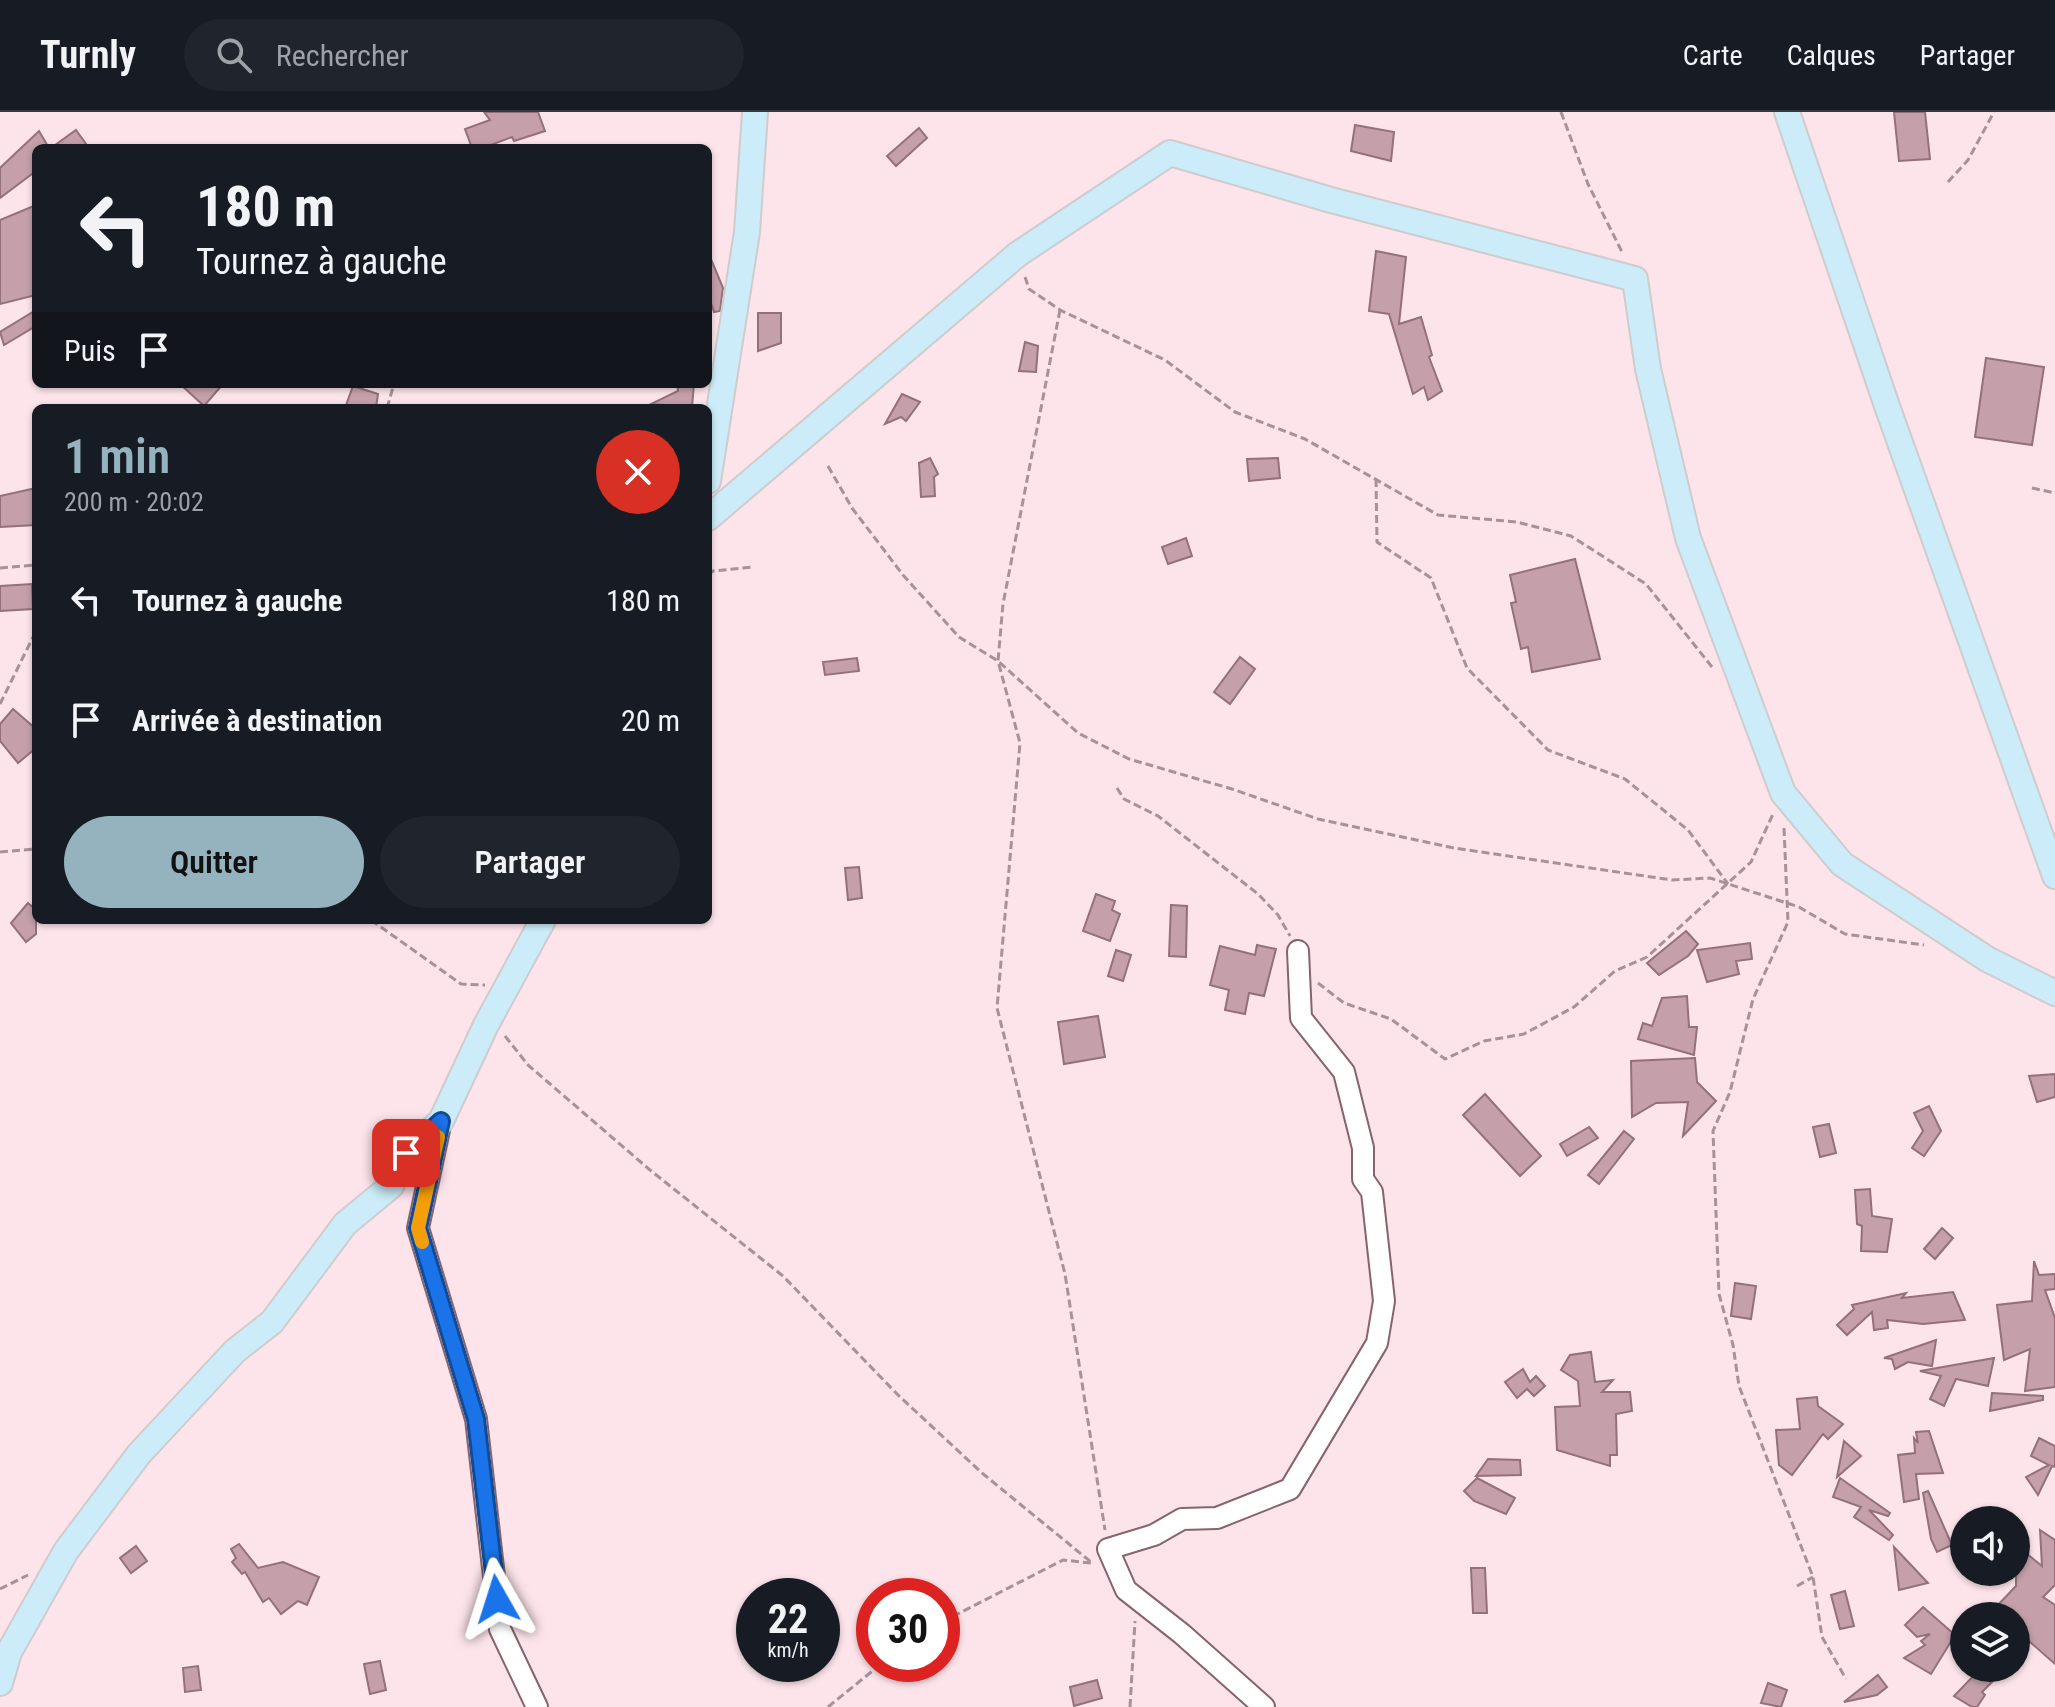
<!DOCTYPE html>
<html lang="fr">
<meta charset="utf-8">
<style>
body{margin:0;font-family:"Roboto Condensed",sans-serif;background:#20242c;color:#f1f3f6;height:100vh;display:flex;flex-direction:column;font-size:30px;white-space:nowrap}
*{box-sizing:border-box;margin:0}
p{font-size:26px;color:#9ea1a6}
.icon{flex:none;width:44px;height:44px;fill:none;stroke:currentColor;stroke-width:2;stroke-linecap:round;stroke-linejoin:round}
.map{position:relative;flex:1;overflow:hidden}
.details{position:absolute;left:32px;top:292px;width:680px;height:520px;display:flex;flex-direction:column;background:#171b24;border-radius:12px;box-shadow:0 2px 6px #0004}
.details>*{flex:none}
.hud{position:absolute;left:32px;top:32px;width:680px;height:244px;border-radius:12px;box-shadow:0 2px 6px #0004;background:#171b24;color:#f1f3f6;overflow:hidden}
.controls{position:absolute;left:1950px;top:1394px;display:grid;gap:16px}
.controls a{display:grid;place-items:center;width:80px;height:80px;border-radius:50%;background:#171b24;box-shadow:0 2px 6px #0004;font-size:40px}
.speed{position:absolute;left:736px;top:1466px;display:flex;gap:16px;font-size:40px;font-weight:700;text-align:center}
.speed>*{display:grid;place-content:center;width:104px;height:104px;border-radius:50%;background:#171b24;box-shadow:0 2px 6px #0004;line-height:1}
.speed small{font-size:20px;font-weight:400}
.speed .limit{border:12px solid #d22;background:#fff;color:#111}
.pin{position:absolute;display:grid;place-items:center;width:68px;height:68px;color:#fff;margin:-34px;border-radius:16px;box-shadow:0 4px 12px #0006}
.me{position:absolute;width:88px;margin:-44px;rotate:354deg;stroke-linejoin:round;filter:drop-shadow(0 0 6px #0008)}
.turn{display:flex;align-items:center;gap:28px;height:168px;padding:0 32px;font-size:36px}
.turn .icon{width:104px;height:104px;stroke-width:2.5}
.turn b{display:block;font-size:56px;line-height:68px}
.then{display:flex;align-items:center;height:76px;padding:0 32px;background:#0003;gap:16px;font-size:30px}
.round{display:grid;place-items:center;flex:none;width:84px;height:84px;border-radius:42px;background:#20242c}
.head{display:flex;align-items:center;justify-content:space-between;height:136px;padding:0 32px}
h1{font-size:48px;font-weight:600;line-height:60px;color:#95b3be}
.action{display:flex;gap:16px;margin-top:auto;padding:16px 32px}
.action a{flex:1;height:92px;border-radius:48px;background:#95b3be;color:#111;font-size:32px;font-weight:600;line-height:92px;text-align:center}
.action a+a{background:#20242c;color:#f1f3f6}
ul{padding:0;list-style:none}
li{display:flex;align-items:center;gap:24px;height:120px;padding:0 32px}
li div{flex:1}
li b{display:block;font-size:30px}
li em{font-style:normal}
header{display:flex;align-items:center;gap:48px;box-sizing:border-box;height:112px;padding:0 40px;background:#171b24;border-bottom:2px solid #363941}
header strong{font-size:38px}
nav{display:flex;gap:44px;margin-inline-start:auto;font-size:28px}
.search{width:560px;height:72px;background:#20242c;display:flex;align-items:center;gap:20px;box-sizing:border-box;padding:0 28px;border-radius:44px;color:#9ea1a6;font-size:30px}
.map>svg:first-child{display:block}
</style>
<header>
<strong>Turnly</strong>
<div class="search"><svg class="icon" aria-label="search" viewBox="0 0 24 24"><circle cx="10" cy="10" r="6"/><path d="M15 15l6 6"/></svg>Rechercher</div>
<nav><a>Carte</a><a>Calques</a><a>Partager</a></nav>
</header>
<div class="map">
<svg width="2055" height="1595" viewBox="0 0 2055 1595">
<rect width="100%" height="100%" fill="#fce4ea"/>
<g fill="#c5a0aa" stroke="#93707a" stroke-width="2">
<path d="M484 0H538L545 19 514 29 512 25 483 36H472L465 17 490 8Z"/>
<path d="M1894 0H1925L1930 47 1899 49Z"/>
<path d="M1355 13 1394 20 1391 49 1351 39Z"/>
<path d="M919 16 927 26 896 54 887 44Z"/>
<path d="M76 18 89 36H51Z"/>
<path d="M39 19 49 36H36V59L0 86V56Z"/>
<path d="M36 93V183L0 192V108Z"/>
<path d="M1376 139 1406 145 1399 212 1421 205 1432 243 1429 245 1442 279 1428 288 1424 275 1413 282 1389 202 1369 199Z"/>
<path d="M708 140 723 176 720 199 714 200 708 182Z"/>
<path d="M36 198V214L4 233 0 220Z"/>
<path d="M758 201H781V231L758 239Z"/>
<path d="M1025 230 1038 234 1036 260 1019 259Z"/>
<path d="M1986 246 2044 255 2032 333 1975 325Z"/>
<path d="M180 272H223L204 294Z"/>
<path d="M677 272H694L692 295 651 292 678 279Z"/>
<path d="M353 274 378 282 376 296H345Z"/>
<path d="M902 282 920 290 906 309 901 305 885 312Z"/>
<path d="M930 346 938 362 934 365 935 384 921 385 919 351Z"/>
<path d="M1278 346 1280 366 1249 369 1247 347Z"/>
<path d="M36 376V413L0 415V384Z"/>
<path d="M1186 426 1192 444 1168 452 1162 435Z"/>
<path d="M1575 447 1600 547 1532 560 1528 535 1521 537 1511 491 1516 490 1510 463Z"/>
<path d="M32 472 33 497 0 499V474Z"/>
<path d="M1240 545 1255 557 1230 592 1214 580Z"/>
<path d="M857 546 859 559 825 563 823 550Z"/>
<path d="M13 597 36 617V636L18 651 0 629V612Z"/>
<path d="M859 755 862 786 848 788 845 756Z"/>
<path d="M1096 782 1115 789 1112 798 1120 802 1110 829 1083 819Z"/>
<path d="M28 791 36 798V822L26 830 11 811Z"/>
<path d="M1171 793 1187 794 1186 845 1169 844Z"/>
<path d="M1686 819 1698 832 1688 844 1659 863 1647 851Z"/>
<path d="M1750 831 1752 847 1736 849 1739 862 1707 870 1697 838Z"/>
<path d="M1257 833 1276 837 1264 884 1249 881 1245 902 1225 898 1229 878 1210 873 1220 834 1255 843Z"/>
<path d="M1116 838 1131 843 1123 869 1108 864Z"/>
<path d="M1687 884 1689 915H1697L1694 943 1638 927 1643 911 1652 914 1662 886Z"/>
<path d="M1098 904 1105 945 1064 952 1058 910Z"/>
<path d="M1695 946 1697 970 1716 989 1683 1024 1688 990 1656 991 1632 1005 1631 949Z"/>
<path d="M2055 962V985L2037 990 2029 964Z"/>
<path d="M1485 982 1541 1044 1520 1064 1463 1003Z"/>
<path d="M1929 994 1941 1019 1924 1044 1912 1036 1923 1019 1914 1001Z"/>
<path d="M1829 1012 1836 1041 1820 1045 1813 1015Z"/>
<path d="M1589 1015 1598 1026 1567 1044 1560 1032Z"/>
<path d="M1624 1019 1634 1027 1599 1072 1588 1063Z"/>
<path d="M1870 1077 1872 1104 1892 1107 1887 1140 1861 1139 1862 1114 1857 1112 1855 1078Z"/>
<path d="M1942 1116 1953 1126 1935 1147 1924 1137Z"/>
<path d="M2034 1149 2039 1163 2055 1162V1177L2045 1178 2055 1206V1275L2025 1279 2030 1237 2004 1248 1997 1193 2032 1189Z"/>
<path d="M1735 1171 1756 1174 1751 1207 1731 1204Z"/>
<path d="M1953 1180 1965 1208 1923 1212 1887 1208 1888 1216 1874 1218 1872 1200 1847 1223 1837 1213 1854 1197 1852 1193 1906 1181 1902 1186Z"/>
<path d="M1936 1228 1932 1254 1908 1250 1895 1257 1892 1247 1884 1246Z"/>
<path d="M1591 1240 1595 1270 1613 1268 1602 1280H1630L1632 1299 1616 1302 1617 1343H1610V1354L1557 1338 1555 1295 1580 1294 1578 1269 1561 1258 1570 1243Z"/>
<path d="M1994 1246 1988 1274 1956 1267 1944 1294 1930 1287 1941 1264 1920 1259Z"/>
<path d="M1523 1257 1530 1270 1536 1264 1545 1274 1534 1284 1527 1277 1517 1286 1505 1270Z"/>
<path d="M1992 1281 2043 1284V1288L1990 1299Z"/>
<path d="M1817 1285 1818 1294 1843 1312 1828 1327 1823 1322 1792 1363 1779 1353 1776 1318 1800 1317 1797 1287Z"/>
<path d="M1929 1319 1943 1361 1916 1362 1919 1387 1904 1390 1898 1343 1915 1341 1914 1326 1918 1331 1916 1320Z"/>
<path d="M2039 1326 2055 1334V1355L2052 1354 2038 1383 2026 1365 2049 1353 2031 1344Z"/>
<path d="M1844 1329 1861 1344 1837 1365Z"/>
<path d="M1488 1347 1520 1348 1521 1363 1476 1364Z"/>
<path d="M1477 1366 1515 1386 1506 1402 1474 1389 1464 1379Z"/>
<path d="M1840 1366 1890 1401 1888 1404 1869 1398 1893 1423 1889 1428 1854 1405 1861 1395 1833 1385Z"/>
<path d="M1928 1379 1952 1433 1937 1440 1931 1427 1923 1381Z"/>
<path d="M2040 1418 2055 1428V1473L2043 1485 2055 1493V1552L2030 1530 2025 1534 2016 1524V1504H2003L1995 1496 2016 1474V1433L2042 1454Z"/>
<path d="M239 1432 258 1456 283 1450 319 1465 307 1493 298 1489 281 1502 269 1486 263 1490 245 1460 242 1462 232 1450 236 1446 231 1437Z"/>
<path d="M136 1434 147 1449 131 1461 120 1446Z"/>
<path d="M1894 1435 1928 1471 1899 1478Z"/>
<path d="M1471 1456H1485L1487 1501H1473Z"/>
<path d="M1845 1479 1854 1514 1840 1517 1831 1483Z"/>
<path d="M1923 1495 1955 1523 1931 1562 1904 1546 1925 1533 1921 1529 1930 1522 1917 1525 1905 1513Z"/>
<path d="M380 1549 386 1578 370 1582 364 1552Z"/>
<path d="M198 1554 201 1578 185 1580 183 1556Z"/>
<path d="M1981 1556 1995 1567 1982 1580 1985 1583 1977 1595H1972L1954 1584Z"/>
<path d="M1878 1563 1887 1575 1877 1583 1844 1590Z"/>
<path d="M1097 1568 1102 1586 1074 1594 1070 1575Z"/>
<path d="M1768 1571 1787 1578 1781 1595 1761 1591Z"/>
</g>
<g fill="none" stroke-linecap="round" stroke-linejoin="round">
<g stroke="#86636d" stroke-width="24">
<g id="minor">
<path d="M441 1009 418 1116 476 1307 500 1517 537 1595"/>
<path d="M1264 1595 1182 1522 1126 1478 1108 1437 1154 1423 1182 1407 1217 1406 1290 1377 1377 1231 1384 1189 1372 1080 1363 1067V1036L1344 960 1301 906 1298 839"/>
</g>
</g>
<g stroke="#cfcccd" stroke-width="28">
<g id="major">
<path d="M1787 0 1887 294 2055 764"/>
<path d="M708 369 747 120 755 0"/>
<path d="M708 406 1018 142 1170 41 1331 88 1635 167 1648 257 1688 426 1783 681 1842 752 1987 847 2055 881"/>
<path d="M0 1571 9 1540 66 1439 139 1342 235 1239 272 1210 345 1112 391 1074 406 1041 441 1009 486 913 543 808"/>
</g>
</g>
<g stroke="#a69297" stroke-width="3" stroke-dasharray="8 4" stroke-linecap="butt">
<path d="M1561 0 1588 72 1623 142"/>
<path d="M1948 70 1968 48 1994 0"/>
<path d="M1025 165 1029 177 1060 198 1165 248 1235 300 1305 327 1438 403 1517 410 1571 424 1646 472 1712 555"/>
<path d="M1060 198 1003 492 998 549 1020 631 997 896 1065 1162 1105 1418"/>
<path d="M387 296 394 272"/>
<path d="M828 354 852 396 903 463 959 525 998 549 1078 621 1129 647 1232 677 1318 707 1454 736 1672 768 1710 766 1799 795 1845 822 1924 833"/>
<path d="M1376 367 1377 430 1431 466 1467 556 1548 638 1625 667 1688 718 1728 772"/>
<path d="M2032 376 2055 381"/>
<path d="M0 456 36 453"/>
<path d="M708 463 713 459 753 455"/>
<path d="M0 592 36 519"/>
<path d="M1117 676 1124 687 1158 704 1258 782 1278 803 1290 824"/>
<path d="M1784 716 1788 810 1753 887 1730 980 1713 1019 1719 1182 1733 1233 1739 1274 1813 1465 1822 1525 1846 1567"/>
<path d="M0 740 36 737"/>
<path d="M371 808 461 872 485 873"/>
<path d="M1318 871 1344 891 1391 907 1445 947 1484 929 1524 922 1574 895 1615 859 1647 845 1751 750 1773 702"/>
<path d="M505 924 528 953 650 1058 783 1164 897 1282 982 1361 1091 1450"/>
<path d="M1797 1474 1813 1465"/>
<path d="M0 1477 28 1463"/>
<path d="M942 1510 1063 1448 1091 1451"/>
<path d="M828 1595 881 1552"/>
<path d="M1130 1595 1135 1509"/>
</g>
<use href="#minor" stroke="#fff" stroke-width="20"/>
<use href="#major" stroke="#cbecf8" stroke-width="24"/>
</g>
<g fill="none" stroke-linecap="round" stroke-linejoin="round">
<g stroke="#114b97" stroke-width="20">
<path id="route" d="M406 1041 441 1009 418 1116 476 1307 497 1487"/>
</g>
<use href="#route" stroke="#1a73e8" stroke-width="14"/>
<path stroke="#f59e0b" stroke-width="14" d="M422 1130 418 1116 438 1025"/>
</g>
</svg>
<div class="controls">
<a><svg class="icon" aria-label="sound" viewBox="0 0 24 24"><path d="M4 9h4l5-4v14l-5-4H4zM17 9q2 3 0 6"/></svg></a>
<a><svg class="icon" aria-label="layers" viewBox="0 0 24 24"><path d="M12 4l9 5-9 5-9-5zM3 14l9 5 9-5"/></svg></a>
</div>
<div class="speed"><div>22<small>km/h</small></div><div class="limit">30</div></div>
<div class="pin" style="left:406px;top:1041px;background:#d93025"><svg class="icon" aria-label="arrive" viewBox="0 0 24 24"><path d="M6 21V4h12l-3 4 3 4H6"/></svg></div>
<svg class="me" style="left:497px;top:1487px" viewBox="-20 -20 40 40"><path d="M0-17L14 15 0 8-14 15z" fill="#1a73e8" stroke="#fff" stroke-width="4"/></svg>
<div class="hud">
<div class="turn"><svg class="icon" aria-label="left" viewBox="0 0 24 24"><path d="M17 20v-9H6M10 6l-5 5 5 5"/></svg><div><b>180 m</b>Tournez à gauche</div></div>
<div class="then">Puis<svg class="icon" aria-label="arrive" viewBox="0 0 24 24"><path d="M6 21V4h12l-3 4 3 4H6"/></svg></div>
</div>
<section class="details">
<div class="head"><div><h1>1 min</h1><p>200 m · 20:02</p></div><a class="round" style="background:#d93025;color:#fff"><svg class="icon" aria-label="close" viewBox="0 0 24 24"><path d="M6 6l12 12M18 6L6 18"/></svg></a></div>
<ul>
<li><svg class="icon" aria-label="left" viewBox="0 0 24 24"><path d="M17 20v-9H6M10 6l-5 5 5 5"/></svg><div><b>Tournez à gauche</b></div><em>180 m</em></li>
<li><svg class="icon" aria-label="arrive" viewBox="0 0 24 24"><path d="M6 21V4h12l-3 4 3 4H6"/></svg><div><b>Arrivée à destination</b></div><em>20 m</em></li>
</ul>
<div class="action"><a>Quitter</a><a>Partager</a></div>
</section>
</div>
